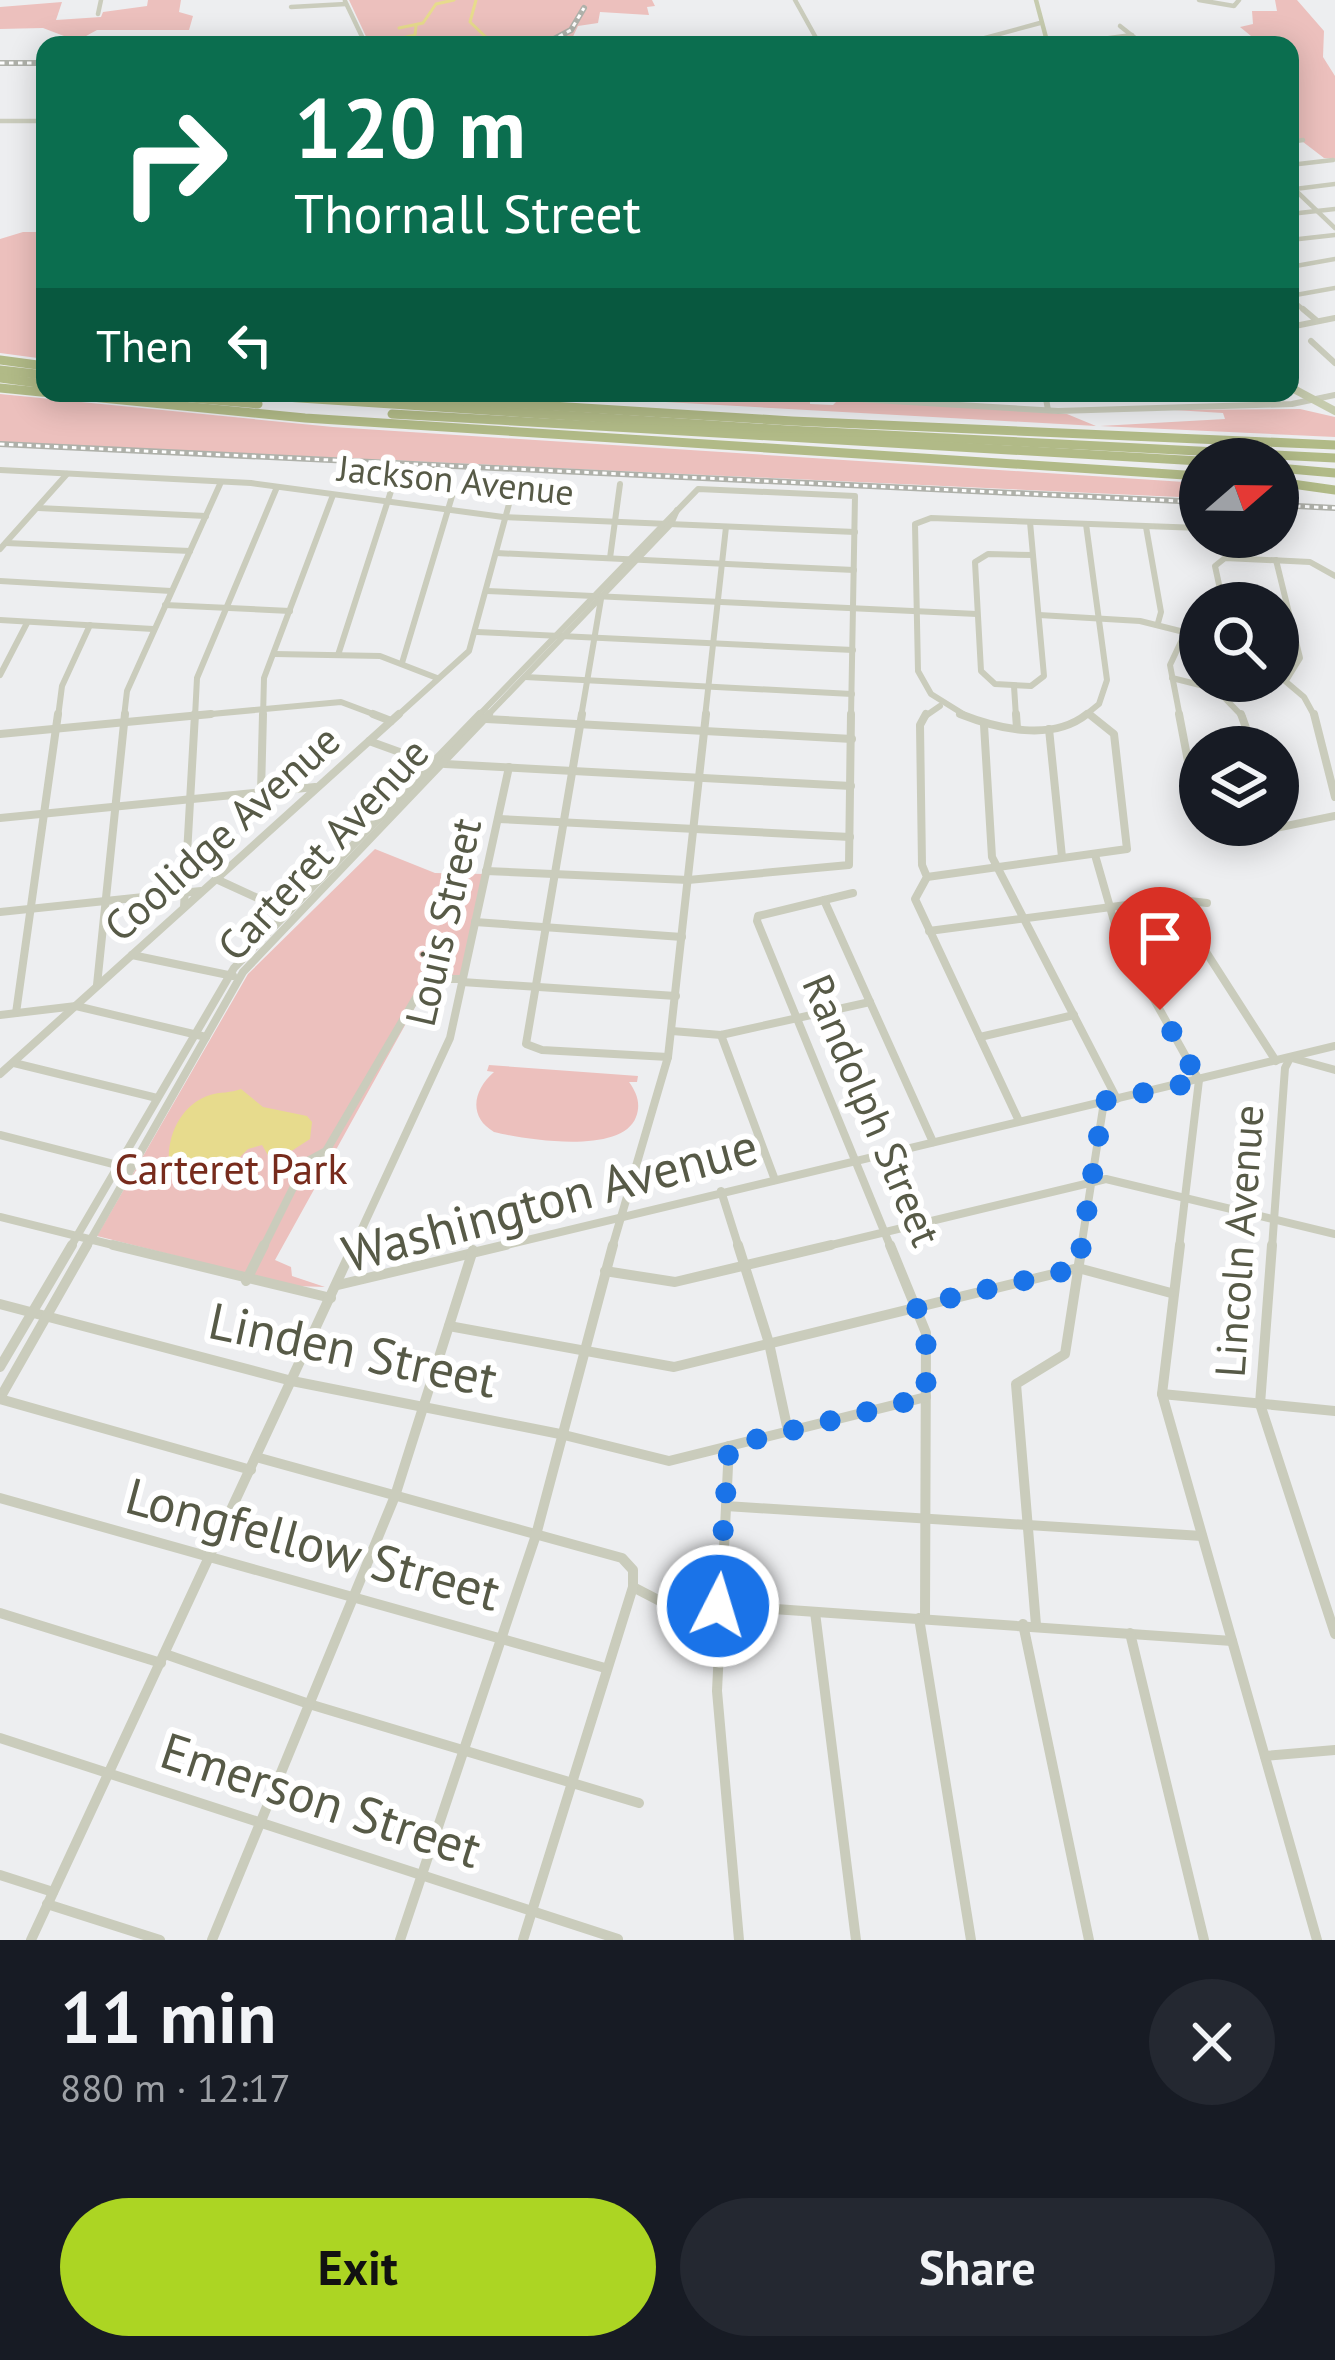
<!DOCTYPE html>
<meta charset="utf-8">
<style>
body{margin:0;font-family:"PT Sans",sans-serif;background:#242831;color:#f1f3f6;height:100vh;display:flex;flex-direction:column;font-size:45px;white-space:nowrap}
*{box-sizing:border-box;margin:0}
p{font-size:39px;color:#9ea1a6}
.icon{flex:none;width:66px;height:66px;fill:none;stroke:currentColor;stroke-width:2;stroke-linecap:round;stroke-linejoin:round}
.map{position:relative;height:1940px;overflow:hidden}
.details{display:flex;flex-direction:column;background:#171b24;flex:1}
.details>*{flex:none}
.banner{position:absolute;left:36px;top:36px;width:1263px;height:366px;border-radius:24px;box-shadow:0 6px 30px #0003;background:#0b6e4f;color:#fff;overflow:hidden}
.needle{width:78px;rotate:70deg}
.controls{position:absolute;left:1179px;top:438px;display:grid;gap:24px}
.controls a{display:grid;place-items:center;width:120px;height:120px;border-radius:50%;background:#171b24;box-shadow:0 6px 30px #0003;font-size:60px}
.pin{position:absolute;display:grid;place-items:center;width:102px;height:102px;color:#fff;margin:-123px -51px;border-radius:50% 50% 50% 0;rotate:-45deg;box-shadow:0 0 12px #0007}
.pin .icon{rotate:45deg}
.me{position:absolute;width:132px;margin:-66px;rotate:5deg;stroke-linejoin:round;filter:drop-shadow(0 0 9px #0008)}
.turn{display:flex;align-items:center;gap:42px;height:252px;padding:0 60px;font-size:54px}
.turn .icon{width:156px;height:156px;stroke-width:2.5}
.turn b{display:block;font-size:84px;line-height:102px}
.then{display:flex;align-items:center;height:114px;padding:0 60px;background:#0003;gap:24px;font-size:45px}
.round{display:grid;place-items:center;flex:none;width:126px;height:126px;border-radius:63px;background:#242831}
.summary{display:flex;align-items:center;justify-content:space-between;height:204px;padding:0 60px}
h1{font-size:72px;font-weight:700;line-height:90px}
.cta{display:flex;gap:24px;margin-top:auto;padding:24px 60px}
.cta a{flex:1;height:138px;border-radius:72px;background:#acd523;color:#111;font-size:48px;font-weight:700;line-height:138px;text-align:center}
.cta a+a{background:#242831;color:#f1f3f6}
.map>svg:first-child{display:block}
</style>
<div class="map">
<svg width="1335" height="1940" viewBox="0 0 1335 1940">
<rect width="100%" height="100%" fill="#edeef0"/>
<g fill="#ecc0bd">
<path d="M148 0H181L179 12 193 16 189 30H97L77 41 43 28 0 29V7L62 2 56 20 101 17 103 12 147 6Z"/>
<path d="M349 0H652L655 6 647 7 649 15 600 12 598 23 578 26 569 45H370Z"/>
<path d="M1275 0H1297L1324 31 1323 57 1335 76V159L1324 158 1290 132V45H1262L1240 27 1253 24 1252 11H1277Z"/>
<path d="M23 232H45L38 249 45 250V359L0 353V239Z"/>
<path d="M502 393 810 398V404L833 405 839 399 1067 414 1096 426Z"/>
<path d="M0 394 333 427 1200 483V498L0 442Z"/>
<path d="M1300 409 1335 417V437L1100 426 1225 419 1223 413 1174 410Z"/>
<path d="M375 849 435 873 484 874 463 982 430 980 275 1260 291 1267 292 1276 325 1287 296 1286 97 1236 248 974Z"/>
<path d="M489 1065 638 1076 637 1082H629C637 1093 641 1104 636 1117 622 1155 526 1140 494 1132 468 1117 473 1090 494 1072L487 1071Z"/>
</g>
<path fill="#e7db8d" d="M241 1089 263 1107 307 1116 312 1122 310 1139 279 1159 269 1157 262 1145 248 1149 228 1169 169 1162C167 1134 182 1104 210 1095 220 1092 231 1093 241 1089Z"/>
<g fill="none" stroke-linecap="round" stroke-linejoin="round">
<g stroke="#e7db8d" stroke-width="3">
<path d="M476 0 470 22 488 39"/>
<path d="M399 28 423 23 436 4 454 0"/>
<path d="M398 39 415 35 416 26"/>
</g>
<g stroke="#caccbc" stroke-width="4.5">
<path d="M795 0 820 45"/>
<path d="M1199 0 1234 6 1239 0"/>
<path d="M345 1 366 45"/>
<path d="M291 7 346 4"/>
<path d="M98 14 101 0"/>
<path d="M1120 26 1144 45"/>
<path d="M1080 42 1132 35"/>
<path d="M959 45 1040 23"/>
<path d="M0 121H45"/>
<path d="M1290 142 1303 140"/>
<path d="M1290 165 1333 160"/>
<path d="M1290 185 1335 228"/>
<path d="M1295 189 1335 184"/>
<path d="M1290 214 1335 209"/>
<path d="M1290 240 1335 235"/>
<path d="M1290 267 1335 259"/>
<path d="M1290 296 1335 288"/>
<path d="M1290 298 1306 312"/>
</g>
<g stroke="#caccbc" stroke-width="6">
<path d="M1303 309 1316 320"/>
<path d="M1290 327 1335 318"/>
<path d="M1311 341 1335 363"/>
<path d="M759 393 1058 411 1292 404 1335 395"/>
<path d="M1045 393 1048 410"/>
<path d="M0 470 251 483 503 517 855 532"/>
<path d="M38 508 206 516"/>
<path d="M1030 522 1044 676 1031 686 995 684 981 671 975 562 988 554 1032 555"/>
<path d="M1146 527 1161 612 1158 623"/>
<path d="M1233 537 1243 557"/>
<path d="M6 543 190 551"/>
<path d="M0 549 67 474"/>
<path d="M496 553 854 570"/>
<path d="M610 558 620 484"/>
<path d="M1276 560 1300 658 1287 679"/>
<path d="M0 581 171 591"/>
<path d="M487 591 977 614"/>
<path d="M1223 603 1215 566 1225 558 1310 562 1335 576"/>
<path d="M165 605 290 611"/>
<path d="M1039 615 1140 621 1200 636"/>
<path d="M0 620 153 629"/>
<path d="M477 632 853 650"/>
<path d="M275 654 380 656 437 678"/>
<path d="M338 655 392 488"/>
<path d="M402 663 453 493"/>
<path d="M0 675 27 623"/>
<path d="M1278 675 1304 697 1315 717"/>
<path d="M525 677 852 694"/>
<path d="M1172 678 1216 689 1243 717"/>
<path d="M1014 686 1016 717"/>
<path d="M1089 714 1093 717"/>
<path d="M58 717 62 686 90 625"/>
<path d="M124 717 127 691 221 482"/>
<path d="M179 717 341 702 381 717"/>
<path d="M195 717 197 678 277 487"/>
<path d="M263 717 264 678 333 495"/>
<path d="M396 717 469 651 515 482"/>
<path d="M477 717 698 489 855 496 851 717"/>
<path d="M486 717 671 524 677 510"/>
<path d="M581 717 601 599"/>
<path d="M705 717 726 527"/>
<path d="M924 717 940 706"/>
<path d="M968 717 931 694 918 671 915 524 931 518 1200 528"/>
<path d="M1083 717 1099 704 1107 680 1086 524"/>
<path d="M1180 717 1170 665 1186 631"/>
</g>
<g stroke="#caccbc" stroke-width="8">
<path d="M373 714 391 721"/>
<path d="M582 714 526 1044 542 1050 668 1057"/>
<path d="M926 714 920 725 922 865 927 877 915 899 1019 1121"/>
<path d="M960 714C998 729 1052 742 1087 714"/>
<path d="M1016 714 1017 728"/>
<path d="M1179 714 1200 824"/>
<path d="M1241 714 1253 747"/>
<path d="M1314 714 1335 797"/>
<path d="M486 719 852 739"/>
<path d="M984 725 992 857 1117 1099"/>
<path d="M1049 729 1062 857"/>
<path d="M0 734 211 714"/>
<path d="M369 741 430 763"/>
<path d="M445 764 851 786"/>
<path d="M261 792 263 714"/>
<path d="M0 818 315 787"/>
<path d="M498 819 850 837"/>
<path d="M1201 825 1232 837 1335 816"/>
<path d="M1095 855 1118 935 1199 1080"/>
<path d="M486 871 688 880 849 865 851 714"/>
<path d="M927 877 1127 849 1114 734 1089 714"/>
<path d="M216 879 286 911"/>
<path d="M853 893 758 916 757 921 891 1248"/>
<path d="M1172 899 1276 1061"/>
<path d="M824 900 933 1142"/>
<path d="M184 907 195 714"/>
<path d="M0 912 201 891"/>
<path d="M475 922 682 937"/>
<path d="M929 931 1172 899 1207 903"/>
<path d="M132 955 233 976"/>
<path d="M462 982 676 996"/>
<path d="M97 985 125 714"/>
<path d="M16 1013 58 714"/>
<path d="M0 1015 76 1006 206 1037"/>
<path d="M672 1031 721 1035 870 1002"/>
<path d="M721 1035 775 1180"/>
<path d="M980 1037 1074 1015"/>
<path d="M1292 1058 1335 1070"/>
<path d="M14 1063 157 1098"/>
<path d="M0 1074 399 714"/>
<path d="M0 1135 129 1168"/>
<path d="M721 1191 739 1248"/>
<path d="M0 1217 125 1248"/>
<path d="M70 1248 234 968 480 714"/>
<path d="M86 1248 243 972 489 714"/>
<path d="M263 1248 306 1162 326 1151 427 979H463"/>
<path d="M353 1248 450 1038 509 767"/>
<path d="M494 1248 1335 1046"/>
<path d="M612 1248 668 1057 706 714"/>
<path d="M819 1248 1106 1179 1335 1234"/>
<path d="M1081 1248 1104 1102"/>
<path d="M1179 1248 1199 1080"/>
<path d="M1272 1248 1285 1068 1290 1058"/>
</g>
<g stroke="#caccbc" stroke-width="10">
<path d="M113 1245 331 1298"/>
<path d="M738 1245 769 1343 788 1431"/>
<path d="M890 1245 926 1333 925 1618"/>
<path d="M1180 1245 1162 1394 1317 1940"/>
<path d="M1272 1245 1260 1404 1335 1634"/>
<path d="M605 1271 675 1282 831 1245"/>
<path d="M246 1281 264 1245"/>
<path d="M338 1285 506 1245"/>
<path d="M0 1304 292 1381 560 1434 669 1461 926 1397"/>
<path d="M449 1326 674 1367 1078 1268 1171 1293"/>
<path d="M0 1367 72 1245"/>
<path d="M1162 1394 1335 1411"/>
<path d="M0 1398 87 1245"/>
<path d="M0 1399 251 1470"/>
<path d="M729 1446 717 1691 739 1940"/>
<path d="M256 1457 622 1558 633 1570V1587"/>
<path d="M0 1498 605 1668"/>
<path d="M726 1506 1202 1536"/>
<path d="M633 1587 660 1601 1232 1641"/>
<path d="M815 1612 856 1940"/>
<path d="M0 1613 161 1663"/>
<path d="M919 1618 971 1940"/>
<path d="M1023 1624 1089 1940"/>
<path d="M1036 1625 1016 1384 1065 1354 1082 1245"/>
<path d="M1130 1633 1204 1940"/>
<path d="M165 1654 309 1704 639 1803"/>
<path d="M0 1738 618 1939"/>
<path d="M1265 1756 1335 1750"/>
<path d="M0 1875 53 1892"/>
<path d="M47 1904 160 1940"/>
<path d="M31 1940 354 1245"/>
<path d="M212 1940 395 1496 473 1250"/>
<path d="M400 1940 536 1535 613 1245"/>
<path d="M523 1940 633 1587"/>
</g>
<path stroke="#c6cbae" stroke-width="4.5" d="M1036 0 1048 45"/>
<path stroke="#c6cbae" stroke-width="8" d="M1290 387 1335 411"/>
<g stroke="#b1ba87" stroke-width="9">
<path d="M0 360 45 366"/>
<path d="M0 370 45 375"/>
<path d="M0 378 45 384"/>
<path d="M0 388 305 418 1200 476"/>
<path d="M134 393 258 404"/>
<path d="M225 393 787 430 1335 458"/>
<path d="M342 393 792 421 1335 445"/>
<path d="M392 414 1200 461"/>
<path d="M1278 468 1335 473"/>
<path d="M1278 482 1335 490"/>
</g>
<g stroke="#afb1aa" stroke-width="6">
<g id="rail">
<path d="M543 45 571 30 584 8"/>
<path d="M0 63H45"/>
<path d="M0 444 1200 502"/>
<path d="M1278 505 1335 508"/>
</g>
</g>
<use href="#rail" stroke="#fff" stroke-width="3" stroke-dasharray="4.5" stroke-linecap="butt"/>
</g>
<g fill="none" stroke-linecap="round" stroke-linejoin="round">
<path stroke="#1a73e8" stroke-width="21" stroke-dasharray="0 37.8" d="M718 1606 729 1446 926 1397V1333L916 1306 1078 1268 1104 1101 1199 1081 1160 1010"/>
</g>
<g text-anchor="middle" stroke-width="12" stroke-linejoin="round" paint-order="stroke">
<g font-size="36" fill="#575a47" stroke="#fff">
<text transform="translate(456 480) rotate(6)" y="13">Jackson Avenue</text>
</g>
<g font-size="42" fill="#575a47" stroke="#fff">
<text transform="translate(222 833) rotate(-42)" y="15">Coolidge Avenue</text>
<text transform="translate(323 849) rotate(-47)" y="15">Carteret Avenue</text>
<text transform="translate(443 922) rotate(-77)" y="15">Louis Street</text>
<text transform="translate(872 1110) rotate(67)" y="15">Randolph Street</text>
<text transform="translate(1239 1241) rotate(-86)" y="15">Lincoln Avenue</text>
</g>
<g font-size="42" fill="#772b1c" stroke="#fff">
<text x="231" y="1184">Carteret Park</text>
</g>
<g font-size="51" fill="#575a47" stroke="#fff">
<text transform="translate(550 1200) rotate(-15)" y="18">Washington Avenue</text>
<text transform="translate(353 1350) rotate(12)" y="18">Linden Street</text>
<text transform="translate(313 1544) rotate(15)" y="18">Longfellow Street</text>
<text transform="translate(321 1800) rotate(18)" y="18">Emerson Street</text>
</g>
</g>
</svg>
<div class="controls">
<a><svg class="needle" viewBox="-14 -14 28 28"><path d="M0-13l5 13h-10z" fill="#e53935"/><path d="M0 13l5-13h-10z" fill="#9ea1a6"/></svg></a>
<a><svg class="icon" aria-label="search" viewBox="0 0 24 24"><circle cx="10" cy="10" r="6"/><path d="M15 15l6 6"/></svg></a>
<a><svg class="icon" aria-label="layers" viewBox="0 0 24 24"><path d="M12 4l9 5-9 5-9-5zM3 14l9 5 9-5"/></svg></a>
</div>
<div class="pin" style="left:1160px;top:1010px;background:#d93025"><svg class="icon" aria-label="arrive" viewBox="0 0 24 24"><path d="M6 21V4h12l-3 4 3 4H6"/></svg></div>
<svg class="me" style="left:718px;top:1606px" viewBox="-20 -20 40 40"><circle r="17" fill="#1a73e8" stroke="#fff" stroke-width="3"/><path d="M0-11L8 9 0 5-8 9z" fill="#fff"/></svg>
<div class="banner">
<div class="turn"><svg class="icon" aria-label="right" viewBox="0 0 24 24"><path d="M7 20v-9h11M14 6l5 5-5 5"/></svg><div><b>120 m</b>Thornall Street</div></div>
<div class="then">Then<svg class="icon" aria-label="left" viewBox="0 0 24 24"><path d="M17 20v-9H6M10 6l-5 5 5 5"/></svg></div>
</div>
</div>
<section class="details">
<div class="summary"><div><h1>11 min</h1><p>880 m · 12:17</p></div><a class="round"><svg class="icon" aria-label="close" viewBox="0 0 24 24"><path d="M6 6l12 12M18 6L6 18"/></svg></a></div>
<div class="cta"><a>Exit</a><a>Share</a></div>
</section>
